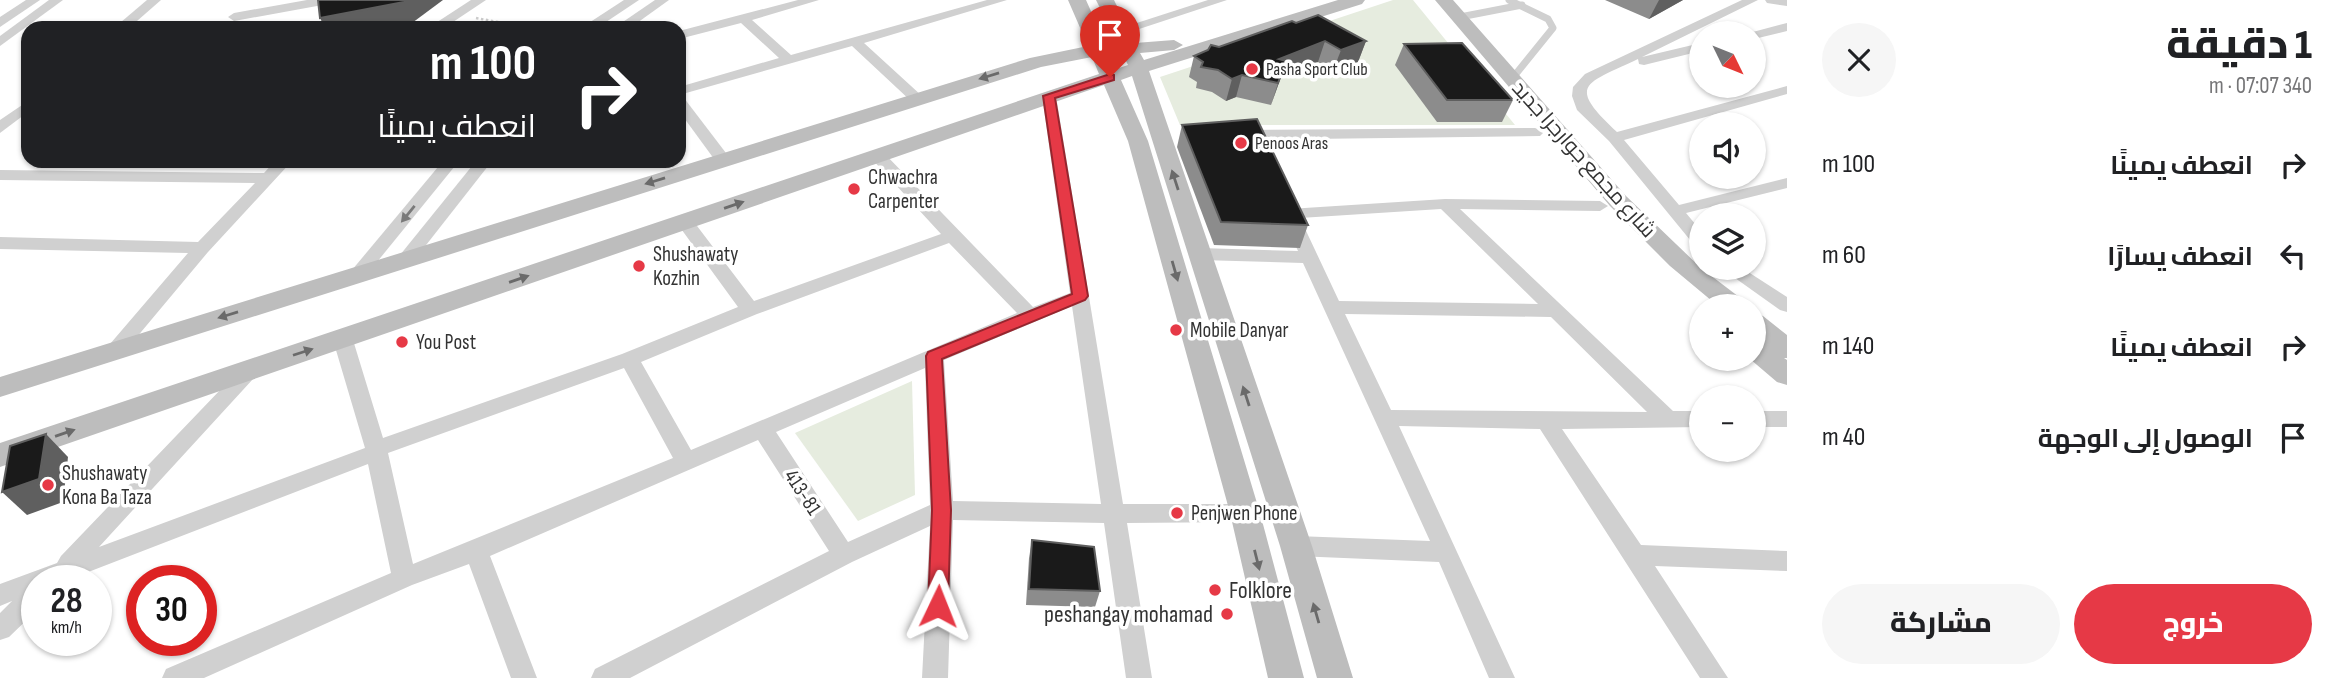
<!DOCTYPE html>
<html lang="ar">
<meta charset="utf-8">
<style>
body{margin:0;font-family:"Sofia Sans Condensed",Cairo,sans-serif;background:#f6f6f6;color:#202124;direction:rtl;height:100vh;display:flex;flex-direction:column;font-size:26px;white-space:nowrap}
*{box-sizing:border-box;margin:0}
p{font-size:23px;color:#757577}
.icon{flex:none;width:38px;height:38px;fill:none;stroke:currentColor;stroke-width:2;stroke-linecap:round;stroke-linejoin:round}
.map{position:relative;flex:1;overflow:hidden;direction:ltr}
.side{display:flex;flex-direction:column;background:#fff;width:560px}
.side>*{flex:none}
.top-card{position:absolute;left:21px;top:21px;width:665px;height:147px;border-radius:21px;box-shadow:0 2px 5px #0004;direction:rtl;background:#202124;color:#fff;overflow:hidden}
.needle{width:46px;rotate:133deg}
.controls{position:absolute;left:1689px;top:21px;display:grid;gap:14px}
.controls a{display:grid;place-items:center;width:77px;height:77px;border-radius:50%;background:#fff;box-shadow:0 2px 5px #0004;font-size:35px}
.speed{position:absolute;left:21px;top:565px;display:flex;gap:14px;font-size:35px;font-weight:700;text-align:center}
.speed>*{display:grid;place-content:center;width:91px;height:91px;border-radius:50%;background:#fff;box-shadow:0 2px 5px #0004;line-height:1}
.speed small{font-size:18px;font-weight:400}
.speed .limit{border:10px solid #d22;background:#fff;color:#111}
.pin{position:absolute;display:grid;place-items:center;width:60px;height:60px;color:#fff;margin:-72px -30px;border-radius:50% 50% 50% 0;rotate:-45deg;box-shadow:0 0 7px #0007}
.pin .icon{rotate:45deg}
.me{position:absolute;width:77px;margin:-38px;rotate:2deg;stroke-linejoin:round;filter:drop-shadow(0 0 5px #0008)}
.turn{display:flex;align-items:center;gap:24px;height:147px;padding:0 35px;font-size:32px}
.turn .icon{width:91px;height:91px;stroke-width:2.5}
.turn b{display:block;font-size:49px;line-height:60px}
.round{display:grid;place-items:center;flex:none;width:74px;height:74px;border-radius:37px;background:#f6f6f6}
.headline{display:flex;align-items:center;justify-content:space-between;height:119px;padding:0 35px}
h1{font-size:42px;font-weight:800;line-height:52px}
.action{display:flex;gap:14px;margin-top:auto;padding:14px 35px}
.action a{flex:1;height:80px;border-radius:42px;background:#e63946;color:#fff;font-size:28px;font-weight:800;line-height:80px;text-align:center}
.action a+a{background:#f6f6f6;color:#202124}
ul{padding:0;list-style:none}
li{display:flex;align-items:center;gap:21px;height:91px;padding:0 35px}
li div{flex:1}
li b{display:block;font-size:26px}
li em{font-style:normal}
main{display:flex;flex:1;min-height:0}
.map>svg:first-child{display:block}
</style>
<main>
<section class="side">
<div class="headline"><div><h1>1 دقيقة</h1><p>340 m · 07:07</p></div><a class="round"><svg class="icon" aria-label="close" viewBox="0 0 24 24"><path d="M6 6l12 12M18 6L6 18"/></svg></a></div>
<ul>
<li><svg class="icon" aria-label="right" viewBox="0 0 24 24"><path d="M7 20v-9h11M14 6l5 5-5 5"/></svg><div><b>انعطف يمينًا</b></div><em>100 m</em></li>
<li><svg class="icon" aria-label="left" viewBox="0 0 24 24"><path d="M17 20v-9H6M10 6l-5 5 5 5"/></svg><div><b>انعطف يسارًا</b></div><em>60 m</em></li>
<li><svg class="icon" aria-label="right" viewBox="0 0 24 24"><path d="M7 20v-9h11M14 6l5 5-5 5"/></svg><div><b>انعطف يمينًا</b></div><em>140 m</em></li>
<li><svg class="icon" aria-label="arrive" viewBox="0 0 24 24"><path d="M6 21V4h12l-3 4 3 4H6"/></svg><div><b>الوصول إلى الوجهة</b></div><em>40 m</em></li>
</ul>
<div class="action"><a>خروج</a><a>مشاركة</a></div>
</section>
<div class="map">
<svg width="1787" height="678" viewBox="0 0 1787 678">
<rect width="100%" height="100%" fill="#fff"/>
<g fill="#e6ecdf">
<path d="M1393 0H1413L1515 125H1180L1160 77Z"/>
<path d="M912 381 915 495 858 521 795 433Z"/>
</g>
<g fill="none" stroke-linecap="round" stroke-linejoin="round">
<path stroke="#cdcdcd" stroke-width="2.5" stroke-dasharray="2.5 2.5" stroke-linecap="butt" d="M476 18 530 28"/>
<g stroke="#d0d0d0" stroke-width="7">
<path d="M1509 0 1548 19 1553 28 1511 80"/>
<path d="M1460 17 1522 5"/>
</g>
<g fill="#d0d0d0" fill-rule="evenodd">
<path d="M26 0H40L0 27V17Z"/>
<path d="M49 0H63L0 46V36Z"/>
<path d="M147 0H161L129 28H114Z"/>
<path d="M307 0H334L328 4 234 21 228 17 234 13Z"/>
<path d="M471 0H486L444 28H428Z"/>
<path d="M624 0H639L597 28H581Z"/>
<path d="M655 0H669L630 28H614Z"/>
<path d="M798 0H819L752 20 791 55 987 0H1007L864 43 922 96 924 99 922 102H912L852 46 679 95V87L779 58 741 23 679 39V31Z"/>
<path d="M1208 0H1227L1124 34H1114L1112 31Z"/>
<path d="M1742 0H1758L1642 57 1701 43V51L1644 65 1639 64 1638 59C1586 84 1565 84 1617 132L1787 86V94L1624 140 1679 205 1787 178V188L1686 213 1701 231V248L1695 246 1609 141 1577 110 1572 96 1573 87 1585 74Z"/>
<path d="M1765 0H1787V6L1767 3Z"/>
<path d="M1787 23V31L1754 39V33H1749Z"/>
<path d="M1049 92 1056 96 1123 504H1245L1253 506 1256 513 1253 520 1245 522 1127 523 1152 678H1126L1104 523 953 520 948 678H922L930 526 852 562 630 678H591L595 669 829 551 758 440 490 556 537 678H511L469 564 412 585 204 678H162L166 669 391 573 368 464 65 581H37V610L9 637 0 640V613L12 601 0 606V584L57 563 61 556 246 363 253 361 260 363 263 368 99 547 365 448 333 340 336 335H350L353 340 383 438 622 354 738 307 679 226 677 222 679 218H691L754 301 941 234 871 158 869 155 871 152H883L1033 307 1070 293 1042 96ZM949 243 1017 313 691 450 641 362 757 314ZM1072 306 1101 504 953 501 944 360ZM624 368 673 458 413 564 388 453ZM925 368 930 505 848 542 776 432Z"/>
<path d="M679 97 684 98 729 157 731 160 729 163H717L679 111Z"/>
<path d="M28 101V112L0 133V120Z"/>
<path d="M1535 128 1540 130 1543 133 1540 136 1240 140 1232 135 1240 130Z"/>
<path d="M275 161H292L208 252 121 356H107L104 351 188 253 0 249V237L198 242 255 183 0 180V170L264 173Z"/>
<path d="M443 161H459L364 278H352L349 274 352 270Z"/>
<path d="M476 161H492L412 263H400L397 259 400 255Z"/>
<path d="M1445 199 1600 201 1608 206 1600 211 1460 209 1673 411H1701V427L1562 429 1641 545 1787 551V571L1655 566 1728 678H1700L1540 429 1399 426 1515 678H1489L1439 562 1296 556 1288 553 1284 546 1288 539 1296 536 1430 541 1303 263 1200 260 1191 254 1200 248 1298 251 1281 214 1289 209ZM1441 209 1538 304 1339 301 1300 218ZM1345 314 1551 317 1647 412 1391 410Z"/>
<path d="M1721 268H1742L1787 297V312L1780 310Z"/>
<rect x="1754" y="411" width="33" height="16"/>
</g>
<g fill="#bdbdbd" fill-rule="evenodd">
<path d="M1068 0H1086L1106 45 1118 44 1096 0H1114L1135 43 1174 40 1183 45 1174 50 1140 53 1144 60 1338 0H1365L1362 4 1149 71 1312 546 1353 678H1317L1280 546 1132 76 1121 80 1148 141 1260 513 1304 678H1268L1230 513 1128 141 1104 85 0 467V443L1099 74 1092 57 1041 67 0 397V377L1030 58 1088 46ZM1123 55 1128 65 1116 69 1110 56Z"/>
<path d="M1435 0H1453L1626 196 1701 268 1743 300 1747 306H1718L1670 266 1610 206Z"/>
<path d="M1754 313 1763 316 1787 335V358H1784L1787 360V385L1777 382 1750 359H1754V338H1757L1754 336Z"/>
</g>
</g>
<g fill="#8c8c8c">
<path d="M1605 0H1683L1649 19Z"/>
<path d="M1296 23 1366 41 1358 62 1333 71 1318 62 1281 77 1271 105 1236 97 1226 101 1212 92 1196 88 1197 82 1189 77 1194 56 1219 47Z"/>
<path d="M1404 44 1513 100 1502 122H1437L1395 65Z"/>
<path d="M1182 125 1308 225 1300 248 1214 245 1177 147Z"/>
<path d="M1032 540 1100 591 1095 607 1026 605 1029 558Z"/>
</g>
<g fill="#5f5f5f">
<path d="M407 0H443L412 23 385 28H325L320 18Z"/>
<path d="M1659 0H1683L1649 19Z"/>
<path d="M1325 41 1318 62 1281 77 1271 105 1280 77 1279 59Z"/>
<path d="M1366 41 1358 62 1333 71 1341 50Z"/>
<path d="M1242 75 1236 97 1226 101 1232 79Z"/>
<path d="M46 434 68 457 63 502 27 515 2 492Z"/>
</g>
<g fill="#1a1a1a" stroke="#5f5f5f" stroke-width="2">
<path d="M318 0H407L404 2 320 18Z"/>
<path d="M1318 15 1366 41 1341 50 1325 41 1279 59 1286 61 1278 83 1242 75 1232 79 1218 70 1201 67 1203 62 1194 56 1208 50 1211 45 1219 47 1292 21 1296 23Z"/>
<path d="M1462 43 1513 100H1447L1404 44Z"/>
<path d="M1257 119 1308 225 1221 222 1182 125Z"/>
<path d="M46 434 39 479 2 492 10 446Z"/>
<path d="M1032 540 1094 547 1100 591 1029 589Z"/>
</g>
<defs><path id="oneway-solid" d="M-6-.8H1V-3.2L6.5 0L1 3.2V.8H-6Z" transform="scale(1.75)"/></defs>
<g fill="#6a6a6a">
<use href="#oneway-solid" transform="translate(989 76) rotate(163)"/>
<use href="#oneway-solid" transform="translate(1175 180) rotate(-108)"/>
<use href="#oneway-solid" transform="translate(655 181) rotate(163)"/>
<use href="#oneway-solid" transform="translate(734 205) rotate(-19)"/>
<use href="#oneway-solid" transform="translate(1175 271) rotate(74)"/>
<use href="#oneway-solid" transform="translate(519 279) rotate(-19)"/>
<use href="#oneway-solid" transform="translate(228 315) rotate(163)"/>
<use href="#oneway-solid" transform="translate(303 352) rotate(-18)"/>
<use href="#oneway-solid" transform="translate(1246 396) rotate(-108)"/>
<use href="#oneway-solid" transform="translate(65 433) rotate(-19)"/>
<use href="#oneway-solid" transform="translate(1257 560) rotate(76)"/>
<use href="#oneway-solid" transform="translate(1316 613) rotate(-106)"/>
</g>
<use fill="#7a7a7a" href="#oneway-solid" transform="translate(408 214) rotate(129)"/>
<path fill="#e63946" stroke="#96252e" stroke-width="2" d="M1110 74 1114 75V80L1055 98 1088 296 1085 300 942 359 951 510 948 606 945 613 938 615 931 613 928 606 932 510 926 356 928 352 1072 294 1043 96Z"/>
<g fill="#e63946" stroke="#fff" stroke-width="2.5">
<circle cx="1252" cy="69" r="7"/>
<circle cx="1241" cy="143" r="7"/>
<circle cx="854" cy="189" r="7"/>
<circle cx="639" cy="266" r="7"/>
<circle cx="1176" cy="330" r="7"/>
<circle cx="402" cy="342" r="7"/>
<circle cx="48" cy="485" r="7"/>
<circle cx="1177" cy="513" r="7"/>
<circle cx="1215" cy="590" r="7"/>
<circle cx="1227" cy="614" r="7"/>
</g>
<g text-anchor="middle" stroke-width="7" stroke-linejoin="round" paint-order="stroke">
<g font-size="18" fill="#333" stroke="#fff" text-anchor="start">
<text x="1266" y="75">Pasha Sport Club</text>
<text x="1255" y="149">Penoos Aras</text>
</g>
<g font-size="21" fill="#333" stroke="#fff">
<text transform="translate(1584 159) rotate(48)" y="7">شارع مجمع جوارجرا جديد</text>
<text transform="translate(803 492) rotate(57)" y="7">413-81</text>
</g>
<g font-size="21" fill="#333" stroke="#fff" text-anchor="start">
<text x="868" y="184">Chwachra<tspan x="868" dy="24">Carpenter</tspan></text>
<text x="653" y="261">Shushawaty<tspan x="653" dy="24">Kozhin</tspan></text>
<text x="1190" y="337">Mobile Danyar</text>
<text x="416" y="349">You Post</text>
<text x="62" y="480">Shushawaty<tspan x="62" dy="24">Kona Ba Taza</tspan></text>
<text x="1191" y="520">Penjwen Phone</text>
</g>
<g font-size="24" fill="#333" stroke="#fff" text-anchor="start">
<text x="1229" y="598">Folklore</text>
<text x="1213" y="622" text-anchor="end">peshangay mohamad</text>
</g>
</g>
</svg>
<div class="controls">
<a><svg class="needle" viewBox="-14 -14 28 28"><path d="M0-13l5 13h-10z" fill="#e53935"/><path d="M0 13l5-13h-10z" fill="#757577"/></svg></a>
<a><svg class="icon" aria-label="sound" viewBox="0 0 24 24"><path d="M4 9h4l5-4v14l-5-4H4zM17 9q2 3 0 6"/></svg></a>
<a><svg class="icon" aria-label="layers" viewBox="0 0 24 24"><path d="M12 4l9 5-9 5-9-5zM3 14l9 5 9-5"/></svg></a>
<a>+</a>
<a>−</a>
</div>
<div class="speed"><div>28<small>km/h</small></div><div class="limit">30</div></div>
<div class="pin" style="left:1110px;top:77px;background:#d93025"><svg class="icon" aria-label="arrive" viewBox="0 0 24 24"><path d="M6 21V4h12l-3 4 3 4H6"/></svg></div>
<svg class="me" style="left:938px;top:606px" viewBox="-20 -20 40 40"><path d="M0-17L14 15 0 8-14 15z" fill="#e63946" stroke="#fff" stroke-width="4"/></svg>
<div class="top-card">
<div class="turn"><svg class="icon" aria-label="right" viewBox="0 0 24 24"><path d="M7 20v-9h11M14 6l5 5-5 5"/></svg><div><b>100 m</b>انعطف يمينًا</div></div>
</div>
</div>
</main>
